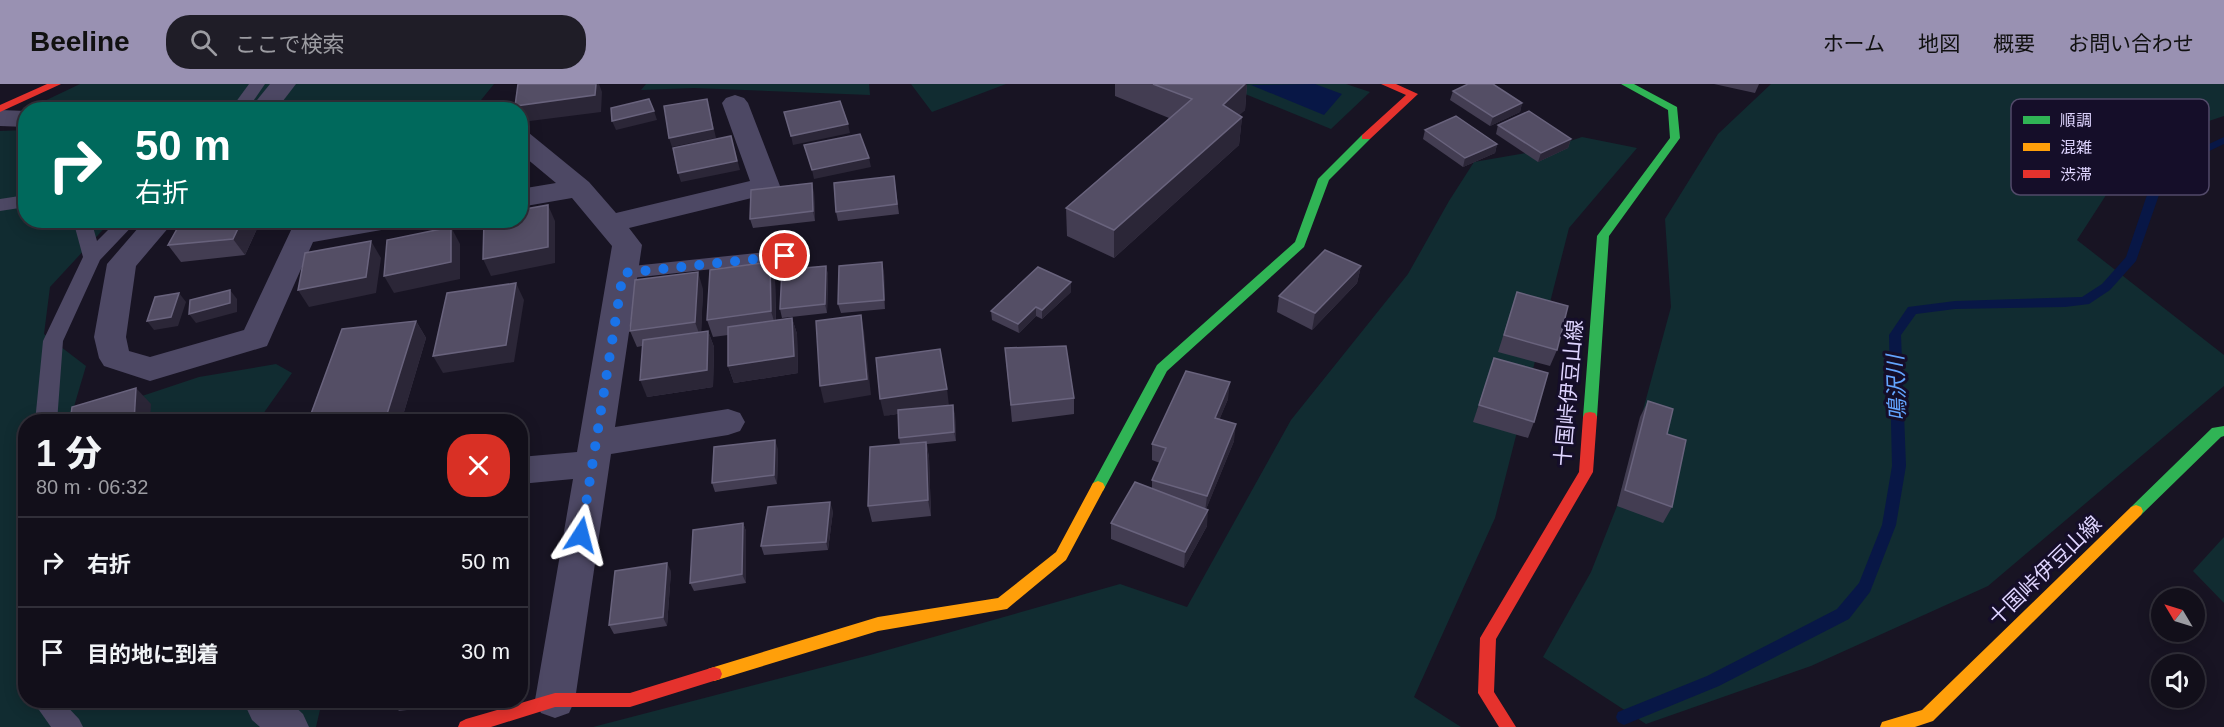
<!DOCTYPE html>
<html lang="ja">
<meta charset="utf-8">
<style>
body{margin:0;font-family:Arial,"Noto Sans JP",sans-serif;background:#1f1d27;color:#f1f3f6;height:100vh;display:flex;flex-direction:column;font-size:22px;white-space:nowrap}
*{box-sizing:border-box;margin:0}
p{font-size:20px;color:#9c9ca2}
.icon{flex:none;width:33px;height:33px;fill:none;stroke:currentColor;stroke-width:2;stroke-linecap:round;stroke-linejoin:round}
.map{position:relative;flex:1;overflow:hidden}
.details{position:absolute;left:18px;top:330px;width:510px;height:294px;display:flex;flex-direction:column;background:#120f1a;border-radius:24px;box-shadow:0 3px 15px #0003,0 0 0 2px #312f39}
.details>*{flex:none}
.guide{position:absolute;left:18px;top:18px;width:510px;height:126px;border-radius:24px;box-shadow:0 3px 15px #0003,0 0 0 2px #312f39;background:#00695c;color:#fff;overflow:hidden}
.needle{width:39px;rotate:308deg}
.tools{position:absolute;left:2151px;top:504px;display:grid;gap:12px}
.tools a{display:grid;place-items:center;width:54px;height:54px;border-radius:50%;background:#120f1a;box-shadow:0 3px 15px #0003,0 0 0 2px #312f39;font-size:30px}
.pin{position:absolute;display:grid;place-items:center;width:51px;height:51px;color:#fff;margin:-26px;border:3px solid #fff;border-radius:50%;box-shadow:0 2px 6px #0007}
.me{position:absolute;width:66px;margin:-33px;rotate:9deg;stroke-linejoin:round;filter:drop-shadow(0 0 4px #0008)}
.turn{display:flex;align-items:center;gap:21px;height:126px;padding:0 18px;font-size:27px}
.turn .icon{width:78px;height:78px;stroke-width:2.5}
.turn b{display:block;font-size:42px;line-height:51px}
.round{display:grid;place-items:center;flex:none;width:63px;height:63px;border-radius:24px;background:#1f1d27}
.summary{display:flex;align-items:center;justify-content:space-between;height:102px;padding:0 18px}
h1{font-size:36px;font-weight:800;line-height:45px}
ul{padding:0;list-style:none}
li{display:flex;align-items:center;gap:18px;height:90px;padding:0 18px;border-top:2px solid #312f39}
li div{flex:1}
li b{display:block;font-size:22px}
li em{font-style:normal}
header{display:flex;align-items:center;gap:36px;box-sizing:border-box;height:84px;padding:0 30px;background:#9991b2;color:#111}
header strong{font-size:28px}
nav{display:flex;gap:33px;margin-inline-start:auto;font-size:21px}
.search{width:420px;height:54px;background:#1f1d27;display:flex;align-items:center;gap:15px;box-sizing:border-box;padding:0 21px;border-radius:24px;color:#9c9ca2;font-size:22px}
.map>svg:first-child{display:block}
</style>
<header>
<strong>Beeline</strong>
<div class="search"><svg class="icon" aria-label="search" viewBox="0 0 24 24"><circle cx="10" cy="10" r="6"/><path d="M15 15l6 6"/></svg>ここで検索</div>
<nav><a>ホーム</a><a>地図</a><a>概要</a><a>お問い合わせ</a></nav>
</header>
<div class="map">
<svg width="2224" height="643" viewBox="0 0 2224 643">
<rect width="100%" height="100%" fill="#181423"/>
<g fill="#112c31">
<path d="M80 0H494L473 26H177L181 21H36Z"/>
<path d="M646 0H869L870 11 694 4 641 6Z"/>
<path d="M911 0H1006L932 28Z"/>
<path d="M1238 0H1346L1370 8 1331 45 1233 5Z"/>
<path d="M1771 0H2224V32L2139 60 2077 156 2224 271V302L1988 502 1811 582 1646 640 1543 573 1591 488 1617 422 1671 223 1665 135 1718 50Z"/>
<path d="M25 46 26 136 111 137 50 203 44 250 86 282 70 336 199 293 276 280 292 289 258 337 26 338V616H204L218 619 227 616 322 617 316 643H0V47Z"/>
<path d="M1582 53 1637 64 1569 144 1495 434 1414 613 1461 643H593L870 571 1120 500 1187 523 1291 336 1408 190 1449 117 1474 78 1543 66Z"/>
<path d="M2224 453V519L2193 487Z"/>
</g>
<path fill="#081746" d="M1315 0 1342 10 1324 31 1251 1Z"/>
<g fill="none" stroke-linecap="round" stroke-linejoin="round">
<path fill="#081746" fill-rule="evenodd" d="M2224 53V60L2176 83 2159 111 2136 177 2110 206 2089 220 2065 223 1955 225 1916 230 1901 251 1906 382 1896 441 1870 508 1849 535 1719 602 1624 641 1618 638 1616 633 1618 628 1707 592 1837 525 1859 499 1882 441 1892 382 1889 251 1908 223 1955 217 2082 213 2102 200 2126 173 2147 111 2168 79Z"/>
<g fill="#4d4864" fill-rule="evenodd">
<path d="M249 0H265L247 26H230Z"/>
<path d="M26 111V123L0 127V115Z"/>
<path d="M73 136H91L97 157 118 136H138L100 176 63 257 57 338H35L43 257 83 173Z"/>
<path d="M785 166 792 168 794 172 792 176 623 195 616 193 614 189 616 185 623 183Z"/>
<path d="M32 616H61L79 635 83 643H51Z"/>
</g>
<g fill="#4d4864" fill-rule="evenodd">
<path d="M270 0H296L276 26H249Z"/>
<path d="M735 11 744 14 748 19 780 102 776 108 629 144 642 161 615 343 728 325 740 329 745 338 740 347 728 351 611 370 575 616 569 629 555 634 541 629 535 616 573 395 520 400V373L577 368 612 162 572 114 520 123V105L556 99 520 69V47L529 49 589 98 616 129 750 97 722 19 726 14Z"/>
<path d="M0 26 26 27V43L0 42Z"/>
<path d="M145 136H175L136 182 126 253 129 267 150 273 244 246 292 144 332 136H401L397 142 387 145 313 158 267 262 150 297 104 282 99 274 94 253 107 180Z"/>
<path d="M249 616H288L303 630 309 643H260L252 636 246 623Z"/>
</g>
<g fill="#30b455" fill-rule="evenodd">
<path d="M1621 0H1634L1677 23 1680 54 1609 152 1597 333 1595 337H1585L1583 333 1597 152 1670 54 1668 26Z"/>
<path d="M1366 50 1370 51V55L1329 96 1304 163 1167 287 1103 407H1093L1091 403 1157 281 1295 158 1318 95 1362 51Z"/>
<path d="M2224 342V352L2221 353 2141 431 2136 433 2131 431 2129 427 2131 423 2212 344Z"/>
</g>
<g fill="#ff9f0a" fill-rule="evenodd">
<path d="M1098 397 1103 399 1105 403 1066 476 1007 525 878 547 714 597 708 595 706 590 708 585 714 583 878 533 998 514 1056 468 1093 399Z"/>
<path d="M2136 421 2141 423 2143 427 2141 431 1933 637 1915 643H1880L1882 638 1922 626 2131 423Z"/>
</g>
<g fill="#e5322d" fill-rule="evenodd">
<path d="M47 0H61L0 28V21Z"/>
<path d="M1381 0H1396L1418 10 1370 55H1362V51L1406 11Z"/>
<path d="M1590 328 1595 329 1597 333 1593 388 1496 555 1494 608 1516 643H1499L1478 609 1480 554 1579 388 1583 333 1585 329Z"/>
<path d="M714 583 720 585 722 590 720 595 630 623H555L491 643H458L460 638 466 635 555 609H630Z"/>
</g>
</g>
<g fill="#433d52">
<path d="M1115 0H1247L1245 26 1239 31 1242 33 1239 61 1114 174 1067 152 1066 124 1169 34 1115 12Z"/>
<path d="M1714 0H1759L1755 9Z"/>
<path d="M1453 7 1522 19 1520 28 1490 42 1450 16Z"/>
<path d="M1498 41 1571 55 1568 64 1538 78 1496 50Z"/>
<path d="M1425 46 1497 60 1495 69 1463 83 1423 55Z"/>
<path d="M894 92 899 130 838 137 836 128Z"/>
<path d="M814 108 815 137 753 144 750 135Z"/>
<path d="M261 136 245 171 181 178 168 161Z"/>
<path d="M770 178 775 195 776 236 792 234 797 250 798 289 734 299 728 282V251L713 253 707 236Z"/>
<path d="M826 182 828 191 827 229 782 234 780 225Z"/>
<path d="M1361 182 1357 199 1312 246 1277 228 1279 212Z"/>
<path d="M884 187 885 225 841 229 838 220Z"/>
<path d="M703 205 701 248 708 247 714 263 713 303 647 313 642 262 637 263 630 247Z"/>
<path d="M1071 208 1042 235 1036 232 1019 249 992 236 991 227Z"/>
<path d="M1517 208 1557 266 1550 282 1498 268Z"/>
<path d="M416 237 426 254 401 338H308Z"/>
<path d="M1005 264 1074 314V330L1012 338Z"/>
<path d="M1494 274 1534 338 1528 354 1473 338Z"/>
<path d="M1228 315 1219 336 1234 357 1206 425 1207 442 1184 484 1111 455V439L1152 404V396L1160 379 1152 376V360Z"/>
<path d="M1648 317 1667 350 1672 423 1663 439 1617 422 1640 333Z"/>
<path d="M949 322 955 330 956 357 927 360 929 374 931 432 872 438 868 422 900 360 899 354 898 329 884 332Z"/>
<path d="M778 365 777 400 715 408 712 399Z"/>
<path d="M833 427 828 466 764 471 761 462Z"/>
<path d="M743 439 746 447V499L694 507 690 499Z"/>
<path d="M671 487 667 542 614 550 609 541Z"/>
<path d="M361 616H471V618L399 627 393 620 368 624Z"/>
</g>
<g fill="#2b2637">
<path d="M596 0H599L602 8 601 28 522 38 520 35V26H517L515 22Z"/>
<path d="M1245 0H1247L1245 26 1221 48 1223 21Z"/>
<path d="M707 15 716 54 672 63 669 54Z"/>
<path d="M1522 19 1520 28 1490 42 1493 33Z"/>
<path d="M654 27 657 36 616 46 612 37Z"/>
<path d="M1242 33 1239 61 1114 174V146Z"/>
<path d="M848 40 850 49 793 61 791 52Z"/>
<path d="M731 52 740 86 681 98 678 89Z"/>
<path d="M1571 55 1568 64 1538 78 1541 69Z"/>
<path d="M1497 60 1495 69 1463 83 1465 74Z"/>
<path d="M869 74 871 83 814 95 812 86Z"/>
<path d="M812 99 814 108 815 137 813 127Z"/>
<path d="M548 121 555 137V179L491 192 483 175Z"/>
<path d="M242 136H261L245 171 233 155Z"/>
<path d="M451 143 460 160V195L394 209 384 192Z"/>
<path d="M371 157 381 174 376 209 309 223 298 206Z"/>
<path d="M770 178 775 195 776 244 771 227Z"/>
<path d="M882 178 884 187 885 225 884 216Z"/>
<path d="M826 182 828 191 827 229 825 220Z"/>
<path d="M1361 182 1357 199 1312 246 1315 229Z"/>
<path d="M698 188 703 205 701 255 695 238Z"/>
<path d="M1071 198V208L1042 235V226Z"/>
<path d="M516 199 524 216 514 278 443 289 433 272Z"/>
<path d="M230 206 237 215V228L196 239 189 230Z"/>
<path d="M179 209 186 218 178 242 154 246 147 237Z"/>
<path d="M1036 223V232L1019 249 1018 240Z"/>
<path d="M861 231 864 247 871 311 824 319 820 302Z"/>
<path d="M792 234 797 250 798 289 734 299 728 282Z"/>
<path d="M416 237 426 254 401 338H392L387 330Z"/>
<path d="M708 247 714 263 713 303 647 313 640 296Z"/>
<path d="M1230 298 1228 315 1213 351 1215 334Z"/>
<path d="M136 304 151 320 150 338H134Z"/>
<path d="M947 305 949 322 884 332 880 315Z"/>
<path d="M953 321 955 330 956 357 954 348Z"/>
<path d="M1236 340 1234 357 1205 428 1207 412Z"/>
<path d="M775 356 778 365 777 400 774 391Z"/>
<path d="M926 358 929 374 931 432 928 416Z"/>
<path d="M830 418 833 427 828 466 826 458Z"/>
<path d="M1208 426 1207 442 1184 484 1185 468Z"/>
<path d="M743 439 746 447V499L742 490Z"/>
<path d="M667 479 671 487 667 542 663 533Z"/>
</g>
<g fill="#544e65" stroke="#69637d" stroke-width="1.5">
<path d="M518 0H596L595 11 515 22Z"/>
<path d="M1153 0H1245L1223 21 1242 33 1114 146 1066 124 1192 15Z"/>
<path d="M1468 0H1493L1522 19 1493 33 1453 7Z"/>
<path d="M649 15 654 27 612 37 611 24Z"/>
<path d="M707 15 713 45 669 54 664 22Z"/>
<path d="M840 17 848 40 791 52 784 28Z"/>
<path d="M136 25H182L135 26Z"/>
<path d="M1529 27 1571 55 1541 69 1498 41Z"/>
<path d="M1456 32 1497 60 1465 74 1425 46Z"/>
<path d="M860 50 869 74 812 86 804 61Z"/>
<path d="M731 52 737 77 678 89 673 64Z"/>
<path d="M894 92 897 120 836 128 834 99Z"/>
<path d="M812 99 813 127 750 135 751 106Z"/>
<path d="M548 121V163L483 175 484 136H520V126Z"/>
<path d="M182 136H242L233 155 168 161Z"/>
<path d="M451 143V178L384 192 387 156Z"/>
<path d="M371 157 366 193 298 206 305 169Z"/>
<path d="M1325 166 1361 182 1315 229 1279 212Z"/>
<path d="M770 178 771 227 707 236 710 186Z"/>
<path d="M882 178 884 216 838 220 839 182Z"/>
<path d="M826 182 825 220 780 225 782 186Z"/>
<path d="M1038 183 1071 198 1042 226 1036 223 1018 240 991 227Z"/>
<path d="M698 188 695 238 630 247 635 196Z"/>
<path d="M516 199 506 261 433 272 447 209Z"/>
<path d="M230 206V219L189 230 190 216Z"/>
<path d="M1517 208 1568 222 1557 266 1504 251Z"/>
<path d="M179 209 171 233 147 237 155 213Z"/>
<path d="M861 231 867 295 820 302 816 237Z"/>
<path d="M792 234 794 272 728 282V243Z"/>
<path d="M416 237 387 330 324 338H308L342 245Z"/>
<path d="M708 247 707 286 640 296 643 256Z"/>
<path d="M1066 262 1074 314 1011 321 1005 264Z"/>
<path d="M940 265 947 305 880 315 876 274Z"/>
<path d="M1494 274 1548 289 1534 338 1479 321Z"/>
<path d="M1186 287 1230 298 1215 334 1236 340 1207 412 1152 396 1166 364 1152 360Z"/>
<path d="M136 304 134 338H70L72 323Z"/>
<path d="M1648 317 1673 325 1667 350 1686 356 1672 423 1625 406Z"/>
<path d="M953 321 954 348 899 354 898 326Z"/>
<path d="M775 356 774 391 712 399 714 363Z"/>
<path d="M926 358 928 416 868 422 870 363Z"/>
<path d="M1135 398 1208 426 1185 468 1111 439Z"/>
<path d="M830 418 826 458 761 462 768 423Z"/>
<path d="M743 439 742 490 690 499 693 446Z"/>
<path d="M667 479 663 533 609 541 615 487Z"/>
</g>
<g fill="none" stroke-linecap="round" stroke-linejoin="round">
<path stroke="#1a73e8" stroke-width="10" stroke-dasharray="0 18" d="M581 451 623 189 785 172"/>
</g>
<g text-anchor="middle" stroke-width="6" stroke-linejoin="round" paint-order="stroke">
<g font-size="21" fill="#dfd5ff" stroke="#150e29">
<text transform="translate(1569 309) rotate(-85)" y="7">十国峠伊豆山線</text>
<text transform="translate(2045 487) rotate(-44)" y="7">十国峠伊豆山線</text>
</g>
<g font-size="22" font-style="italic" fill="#63a5ff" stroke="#150e29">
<text transform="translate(1896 304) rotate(-92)" y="8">鳴沢川</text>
</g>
</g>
<rect x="2011" y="15" width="198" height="96" rx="9" fill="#150e29" stroke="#524a69" stroke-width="1.5"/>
<rect x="2023" y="32" width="27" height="8" fill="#30b455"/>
<rect x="2023" y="59" width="27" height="8" fill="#ff9f0a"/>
<rect x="2023" y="86" width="27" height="8" fill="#e5322d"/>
<g font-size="16" fill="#dfd5ff">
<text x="2060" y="42">順調</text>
<text x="2060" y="69">混雑</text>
<text x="2060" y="96">渋滞</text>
</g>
</svg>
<div class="tools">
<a><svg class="needle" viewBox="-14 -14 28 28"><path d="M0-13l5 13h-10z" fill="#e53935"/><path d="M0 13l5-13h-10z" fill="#9c9ca2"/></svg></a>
<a><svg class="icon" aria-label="sound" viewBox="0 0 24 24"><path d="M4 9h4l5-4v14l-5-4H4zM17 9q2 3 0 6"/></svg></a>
</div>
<div class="pin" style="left:785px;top:172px;background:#d93025"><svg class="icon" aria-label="arrive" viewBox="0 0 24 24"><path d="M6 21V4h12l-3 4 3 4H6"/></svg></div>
<svg class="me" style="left:581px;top:451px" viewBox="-20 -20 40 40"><path d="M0-17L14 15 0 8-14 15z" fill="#1a73e8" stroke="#fff" stroke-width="4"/></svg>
<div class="guide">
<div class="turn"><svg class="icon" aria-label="right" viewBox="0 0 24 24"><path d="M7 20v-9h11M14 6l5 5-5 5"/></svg><div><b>50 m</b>右折</div></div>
</div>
<section class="details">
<div class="summary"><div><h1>1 分</h1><p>80 m · 06:32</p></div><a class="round" style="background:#d93025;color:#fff"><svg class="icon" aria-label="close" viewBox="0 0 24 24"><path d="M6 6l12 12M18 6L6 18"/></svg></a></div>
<ul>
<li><svg class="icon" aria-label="right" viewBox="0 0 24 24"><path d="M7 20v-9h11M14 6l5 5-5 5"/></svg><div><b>右折</b></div><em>50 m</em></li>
<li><svg class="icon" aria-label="arrive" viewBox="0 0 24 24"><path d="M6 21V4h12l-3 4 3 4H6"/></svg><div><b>目的地に到着</b></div><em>30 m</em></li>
</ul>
</section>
</div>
